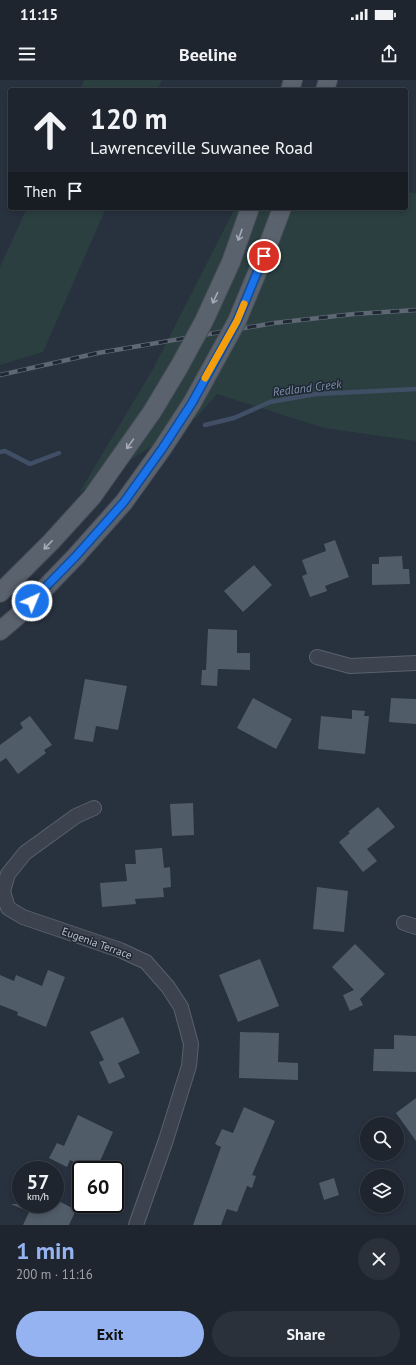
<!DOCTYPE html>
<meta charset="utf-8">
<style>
body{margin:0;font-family:"PT Sans",sans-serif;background:#2b313a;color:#f1f3f6;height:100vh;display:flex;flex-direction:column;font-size:15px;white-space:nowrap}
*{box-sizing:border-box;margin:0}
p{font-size:13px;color:#a1a5aa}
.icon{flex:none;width:22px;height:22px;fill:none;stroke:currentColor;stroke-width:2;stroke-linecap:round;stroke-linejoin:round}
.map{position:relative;height:1145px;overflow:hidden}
.drawer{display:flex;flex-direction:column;background:#1e252e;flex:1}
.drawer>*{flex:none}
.top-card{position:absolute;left:8px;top:8px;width:400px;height:122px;border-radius:4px;box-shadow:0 2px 6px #0003,0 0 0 1px #3c424a;background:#1e252e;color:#f1f3f6;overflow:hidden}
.fabs{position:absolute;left:360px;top:1037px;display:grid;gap:8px}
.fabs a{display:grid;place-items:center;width:44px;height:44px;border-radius:50%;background:#1e252e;box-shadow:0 2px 6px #0003,0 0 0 1px #3c424a;font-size:20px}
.speed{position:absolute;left:12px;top:1081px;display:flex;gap:8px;font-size:20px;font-weight:700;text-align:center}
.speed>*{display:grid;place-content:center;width:52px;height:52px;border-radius:50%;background:#1e252e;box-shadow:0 2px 6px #0003,0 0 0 1px #3c424a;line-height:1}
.speed small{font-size:10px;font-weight:400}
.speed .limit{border:2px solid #111;border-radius:6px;background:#fff;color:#111}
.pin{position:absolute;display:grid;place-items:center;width:34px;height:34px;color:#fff;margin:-17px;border:2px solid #fff;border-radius:50%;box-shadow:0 1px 4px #0007}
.me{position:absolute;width:44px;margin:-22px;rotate:44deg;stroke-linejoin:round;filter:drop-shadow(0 0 3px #0008)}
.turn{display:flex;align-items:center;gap:14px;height:84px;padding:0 16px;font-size:18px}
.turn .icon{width:52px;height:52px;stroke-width:2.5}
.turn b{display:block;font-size:28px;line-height:34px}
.then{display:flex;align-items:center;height:38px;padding:0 16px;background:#0003;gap:8px;font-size:15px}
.round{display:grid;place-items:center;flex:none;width:42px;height:42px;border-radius:21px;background:#2b313a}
.headline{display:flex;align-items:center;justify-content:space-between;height:68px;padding:0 16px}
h1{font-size:24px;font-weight:600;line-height:30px;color:#95b2f1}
.cta{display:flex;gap:8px;margin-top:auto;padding:8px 16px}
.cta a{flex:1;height:46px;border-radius:24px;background:#95b2f1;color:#111;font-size:16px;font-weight:600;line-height:46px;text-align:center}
.cta a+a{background:#2b313a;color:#f1f3f6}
.status{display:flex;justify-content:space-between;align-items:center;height:28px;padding:0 20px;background:#1e252e;direction:ltr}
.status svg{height:11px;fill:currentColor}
header{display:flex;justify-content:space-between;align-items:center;height:52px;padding:0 16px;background:#1e252e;font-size:18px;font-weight:600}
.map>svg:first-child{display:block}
</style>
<div class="status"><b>11:15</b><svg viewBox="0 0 49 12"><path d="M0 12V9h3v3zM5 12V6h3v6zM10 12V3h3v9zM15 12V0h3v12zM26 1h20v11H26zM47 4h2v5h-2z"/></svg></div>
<header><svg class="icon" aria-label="menu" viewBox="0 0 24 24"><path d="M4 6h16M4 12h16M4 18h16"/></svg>Beeline<svg class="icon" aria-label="share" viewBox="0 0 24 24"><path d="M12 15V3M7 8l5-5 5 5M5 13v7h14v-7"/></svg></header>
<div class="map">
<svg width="416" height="1145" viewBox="0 0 416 1145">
<rect width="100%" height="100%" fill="#28313e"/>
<g fill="#2b3f40">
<path d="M84 0H162L157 10H80Z"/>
<path d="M406 112 416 113V361L324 348 217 314 197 337 79 413 153 289 235 128H406Z"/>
<path d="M27 128H106L43 272 0 285V187Z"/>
</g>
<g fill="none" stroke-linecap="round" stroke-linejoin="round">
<g stroke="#404f65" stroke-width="4.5">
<path d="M205 345 234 338 270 322 316 314 416 309"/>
<path d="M0 372 5 371 30 384 59 373"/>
</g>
</g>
<g fill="#515c69">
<path d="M335 460 349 497 325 506 327 511 310 517 302 496 307 494 302 480 326 471 324 464Z"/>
<path d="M402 476 403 489H409L410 504 372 505V484H379V477Z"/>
<path d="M254 485 272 505 243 532 224 511Z"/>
<path d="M208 549 237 550V573H250V590L218 589 217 606 201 605 202 590H206Z"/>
<path d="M85 599 127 606 118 650 96 646 93 662 74 659Z"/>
<path d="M253 618 292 639 276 669 237 648Z"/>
<path d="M391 618 416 619V644L389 642Z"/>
<path d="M352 630 365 631 364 636H369L365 674 318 669 321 636 352 639Z"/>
<path d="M30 636 52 665 44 670 46 673 18 694 6 678 0 682V665L23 648 20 643Z"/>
<path d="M193 723 194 755 172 756 170 724Z"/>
<path d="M378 727 395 747 367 769 377 781 363 792 339 762 350 753 348 752Z"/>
<path d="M162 768 164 788 170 787 171 807 163 808 164 817 135 819 136 824 102 827 100 803 127 801 125 784H136L135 770Z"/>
<path d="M317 807 348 811 344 852 313 849Z"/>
<path d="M355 864 385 894 360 919 363 925 350 931 343 915 354 910 332 887Z"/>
<path d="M260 879 279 926 238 942 219 895Z"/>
<path d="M48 890 65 897 46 947 17 935 18 932 0 925V895L14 901 16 895 42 906Z"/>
<path d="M123 937 140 973 118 983 125 997 109 1004 99 982 104 980 90 952Z"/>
<path d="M240 952 279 953 278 982 298 983V1000L239 998Z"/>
<path d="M394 955 416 956V992L373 991 374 969H394Z"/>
<path d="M416 1018V1061L396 1033Z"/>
<path d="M244 1027 275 1041 252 1095 256 1096 252 1108 247 1106 237 1132 227 1129 221 1145H193L221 1067 215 1064 222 1049 233 1053Z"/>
<path d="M78 1035 113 1052 96 1090H92L70 1080 67 1087 49 1078 57 1063 64 1066Z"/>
<path d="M334 1098 339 1115 324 1120 319 1103Z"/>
<path d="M55 1119 76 1130 69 1145H23L29 1132 11 1124H55Z"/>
</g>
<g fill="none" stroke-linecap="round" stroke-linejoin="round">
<g stroke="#59616c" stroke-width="16">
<g id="minor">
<path d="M317 577 350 586 416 583"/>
<path d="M94 728 76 736 25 773 8 794 3 811 8 828 23 837 120 870 146 882 168 907 181 927 191 964 189 986 166 1060 136 1145"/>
<path d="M404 843 416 847"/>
</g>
</g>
<g stroke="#454c57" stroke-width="20">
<g id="major">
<path d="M290 10 293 0"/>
<path d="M325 10 328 0"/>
<path d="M264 176 282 128"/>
<path d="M231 182 250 128"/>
<path d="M0 513 51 462 92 417 152 332"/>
<path d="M0 551 21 533 76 476 124 422 162 369 192 323"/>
</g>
</g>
<use href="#minor" stroke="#3c434e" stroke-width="14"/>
<use href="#major" stroke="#5a626e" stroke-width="18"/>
<g stroke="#5e6874" stroke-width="4.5">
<path id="rail" d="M0 295 98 273 274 243 354 234 416 230"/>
</g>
<use href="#rail" stroke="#202833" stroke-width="3" stroke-dasharray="9" stroke-linecap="butt"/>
<g stroke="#454c57" stroke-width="20" stroke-linecap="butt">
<g id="major-bridge">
<path d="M192 323 237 241 264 176"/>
<path d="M152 332 179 287 204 241 231 182"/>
</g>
</g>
<use href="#major-bridge" stroke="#5a626e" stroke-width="18"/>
</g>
<defs><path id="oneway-shaft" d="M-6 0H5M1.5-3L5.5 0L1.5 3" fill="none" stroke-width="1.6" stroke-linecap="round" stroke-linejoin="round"/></defs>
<g stroke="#a5acb7">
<use href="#oneway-shaft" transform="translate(240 155) rotate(109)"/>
<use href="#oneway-shaft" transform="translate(215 218) rotate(115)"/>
<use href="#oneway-shaft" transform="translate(130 364) rotate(126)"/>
<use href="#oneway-shaft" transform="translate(48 465) rotate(134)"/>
</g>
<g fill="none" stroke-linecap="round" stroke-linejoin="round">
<g stroke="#114b97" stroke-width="10">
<path id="route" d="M32 521 76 476 124 422 162 369 192 323 237 241 264 176"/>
</g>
<use href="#route" stroke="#1a73e8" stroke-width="7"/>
<path stroke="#f59e0b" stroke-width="7" d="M205 298 237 241 244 224"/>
</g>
<g text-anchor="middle" stroke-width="3" stroke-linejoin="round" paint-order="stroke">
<g font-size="11" fill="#b8bfc9" stroke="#202833">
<text transform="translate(97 863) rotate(20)" y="4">Eugenia Terrace</text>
</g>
<g font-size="12" font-style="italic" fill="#7c8fa9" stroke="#202833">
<text transform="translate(307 308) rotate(-7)" y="4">Redland Creek</text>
</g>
</g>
</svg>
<div class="fabs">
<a><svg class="icon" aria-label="search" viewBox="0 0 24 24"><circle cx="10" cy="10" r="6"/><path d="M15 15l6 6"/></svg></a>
<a><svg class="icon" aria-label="layers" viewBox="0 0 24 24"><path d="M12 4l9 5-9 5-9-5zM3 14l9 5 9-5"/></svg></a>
</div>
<div class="speed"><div>57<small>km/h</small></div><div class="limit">60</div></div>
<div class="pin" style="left:264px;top:176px;background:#d93025"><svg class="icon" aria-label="arrive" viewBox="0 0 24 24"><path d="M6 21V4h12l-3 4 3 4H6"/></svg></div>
<svg class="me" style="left:32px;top:521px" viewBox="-20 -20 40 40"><circle r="17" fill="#1a73e8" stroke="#fff" stroke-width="3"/><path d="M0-11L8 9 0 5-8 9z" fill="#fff"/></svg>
<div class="top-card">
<div class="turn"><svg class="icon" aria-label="ahead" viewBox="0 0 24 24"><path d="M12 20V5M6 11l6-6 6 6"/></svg><div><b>120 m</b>Lawrenceville Suwanee Road</div></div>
<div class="then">Then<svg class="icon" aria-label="arrive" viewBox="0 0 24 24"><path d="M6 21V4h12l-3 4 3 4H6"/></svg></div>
</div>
</div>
<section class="drawer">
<div class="headline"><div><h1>1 min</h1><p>200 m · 11:16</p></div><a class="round"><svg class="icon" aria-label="close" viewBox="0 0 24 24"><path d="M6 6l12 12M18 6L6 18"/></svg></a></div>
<div class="cta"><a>Exit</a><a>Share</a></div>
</section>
